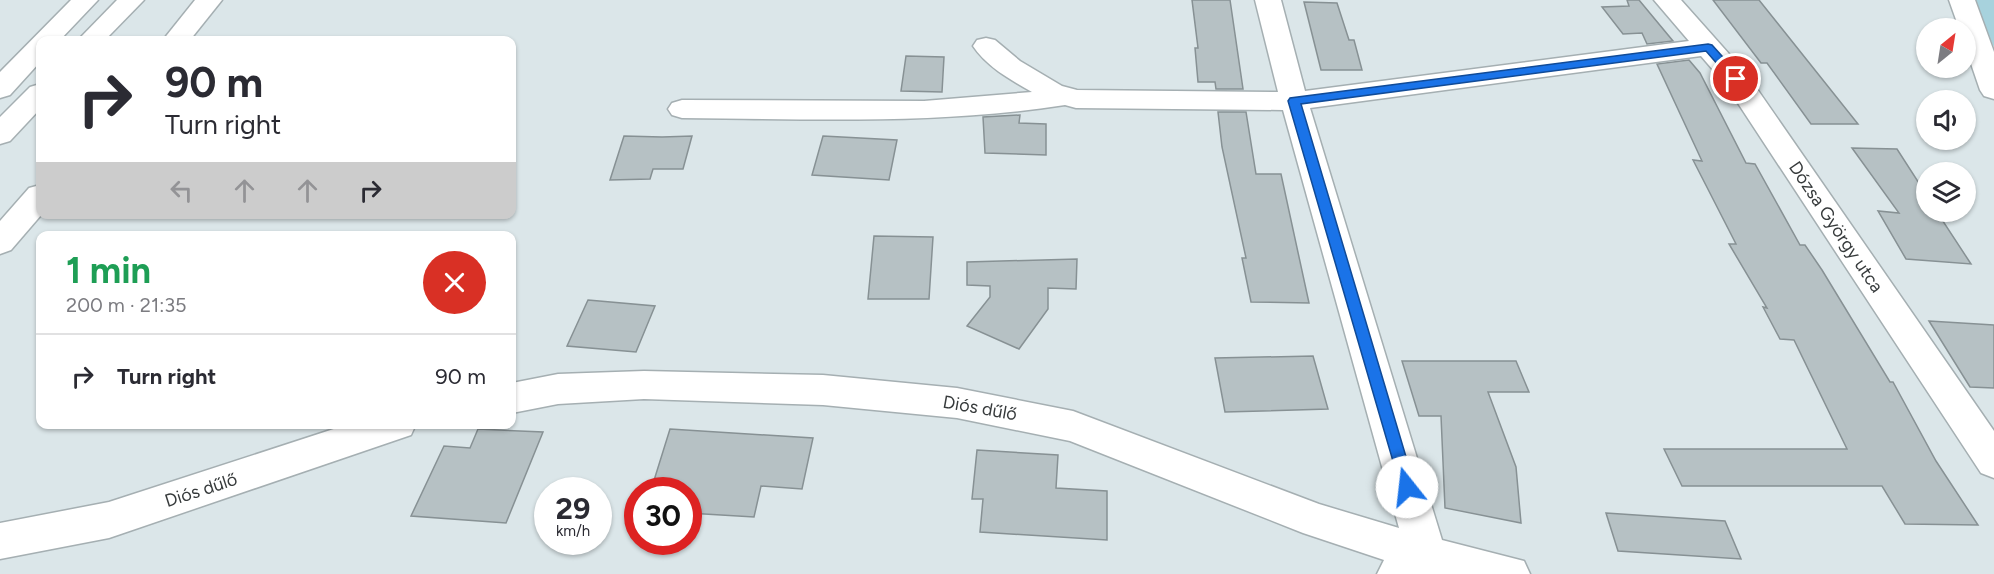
<!DOCTYPE html>
<meta charset="utf-8">
<style>
body{margin:0;font-family:Figtree,sans-serif;background:#f7f7f7;color:#2b2b33;height:100vh;display:flex;flex-direction:column;font-size:22px;white-space:nowrap}
*{box-sizing:border-box;margin:0}
p{font-size:20px;color:#7c7c81}
.icon{flex:none;width:33px;height:33px;fill:none;stroke:currentColor;stroke-width:2;stroke-linecap:round;stroke-linejoin:round}
.map{position:relative;flex:1;overflow:hidden}
.sheet{position:absolute;left:36px;top:231px;width:480px;height:198px;display:flex;flex-direction:column;background:#fff;border-radius:12px;box-shadow:0 2px 4px #0004}
.sheet>*{flex:none}
.banner{position:absolute;left:36px;top:36px;width:480px;height:183px;border-radius:12px;box-shadow:0 2px 4px #0004;background:#fff;color:#2b2b33;overflow:hidden}
.needle{width:39px;rotate:30deg}
.tools{position:absolute;left:1916px;top:18px;display:grid;gap:12px}
.tools a{display:grid;place-items:center;width:60px;height:60px;border-radius:50%;background:#fff;box-shadow:0 2px 4px #0004;font-size:30px}
.speed{position:absolute;left:534px;top:477px;display:flex;gap:12px;font-size:30px;font-weight:700;text-align:center}
.speed>*{display:grid;place-content:center;width:78px;height:78px;border-radius:50%;background:#fff;box-shadow:0 2px 4px #0004;line-height:1}
.speed small{font-size:15px;font-weight:400}
.speed .limit{border:9px solid #d22;background:#fff;color:#111}
.pin{position:absolute;display:grid;place-items:center;width:51px;height:51px;color:#fff;margin:-26px;border:3px solid #fff;border-radius:50%;box-shadow:0 2px 6px #0007}
.me{position:absolute;width:66px;margin:-33px;rotate:344deg;stroke-linejoin:round;filter:drop-shadow(0 0 4px #0008)}
.turn{display:flex;align-items:center;gap:21px;height:126px;padding:0 30px;font-size:27px}
.turn .icon{width:78px;height:78px;stroke-width:2.5}
.turn b{display:block;font-size:42px;line-height:51px}
.lanes{display:flex;align-items:center;height:57px;padding:0 30px;background:#0003;justify-content:center;gap:30px;direction:ltr}
.lanes .off{opacity:.35}
.round{display:grid;place-items:center;flex:none;width:63px;height:63px;border-radius:32px;background:#f7f7f7}
.head{display:flex;align-items:center;justify-content:space-between;height:102px;padding:0 30px}
h1{font-size:36px;font-weight:700;line-height:45px;color:#1e9e55}
ul{padding:0;list-style:none}
li{display:flex;align-items:center;gap:18px;height:84px;padding:0 30px;border-top:2px solid #e1e1e2}
li div{flex:1}
li b{display:block;font-size:22px}
li em{font-style:normal}
.map>svg:first-child{display:block}
</style>
<div class="map">
<svg width="1994" height="574" viewBox="0 0 1994 574">
<rect width="100%" height="100%" fill="#dbe6e9"/>
<path fill="#a7d2dd" d="M1972 0H1994V47Z"/>
<g fill="#b6c1c4" stroke="#879194" stroke-width="1.5">
<path d="M1192 0H1230L1243 89H1216L1215 82H1198L1195 48H1198Z"/>
<path d="M1627 0H1639L1673 41 1647 44 1642 33 1623 34 1602 7 1629 6Z"/>
<path d="M1713 0H1759L1858 124H1811L1767 63H1761Z"/>
<path d="M1304 2 1337 3 1349 40H1354L1362 70H1321Z"/>
<path d="M906 56 944 57 942 92 901 91Z"/>
<path d="M1689 60 1700 73 1746 163 1755 164 1800 245H1805L1822 270 1890 382H1893L1936 461 1978 525 1905 524 1882 486H1682L1664 449H1847L1794 340 1780 339 1763 307 1767 308 1729 244H1736L1693 160 1702 161 1657 64Z"/>
<path d="M1218 112H1246L1256 174H1281L1309 303 1251 302 1242 258H1246L1222 147Z"/>
<path d="M1020 115 1019 123 1046 124V155L985 153 983 117Z"/>
<path d="M624 136 662 137 692 136 683 169H653L650 179 610 180Z"/>
<path d="M823 136 897 140 889 180 812 175Z"/>
<path d="M1852 148 1897 149 1926 194V212H1937L1971 264 1906 259 1878 211 1899 213Z"/>
<path d="M874 236 933 237 929 299H868Z"/>
<path d="M1077 259 1076 289 1048 288V309L1019 349 967 326 990 297V286L967 285V262Z"/>
<path d="M588 300 655 306 636 352 567 346Z"/>
<path d="M1929 321 1994 325V388L1970 387Z"/>
<path d="M1313 356 1328 409 1225 412 1215 358Z"/>
<path d="M1402 361H1516L1529 392H1488L1516 467 1521 523 1445 508 1441 416H1419Z"/>
<path d="M478 429 543 432 506 523 411 516 444 446 470 448Z"/>
<path d="M670 429 813 438 802 489 761 486 754 517 688 513V490H651Z"/>
<path d="M977 450 1058 455 1056 488 1107 491V540L980 532 983 499H972Z"/>
<path d="M1606 513 1725 521 1741 559 1618 551Z"/>
</g>
<g fill="none" stroke-linecap="round" stroke-linejoin="round">
<g stroke="#a5afb2" stroke-width="3">
<g id="minor">
<path d="M195 0H222L190 40H163Z"/>
<path d="M1255 0H1281L1305 91 1689 41 1654 0H1681L1746 73 1994 431V478L1981 473 1726 85 1701 56 1310 108 1442 540 1524 561 1530 574H1377L1384 560 1303 533 1070 441 957 418 823 405 644 399 558 404 512 413V383L558 374 644 371 823 375 957 388 1073 411 1319 504 1399 528 1283 110 1076 108 1065 105C938 125 810 119 682 118L672 115 668 109 672 103 682 100 924 101 1032 92C1011 80 987 67 973 46L977 40 986 38 995 40 1020 61 1062 86 1077 90 1278 92Z"/>
<path d="M1949 0H1975L1994 52V99L1984 96 1980 90 1965 46V28H1959Z"/>
<path d="M40 185 42 214 11 250 0 254V221L29 188Z"/>
<path d="M349 424H416L411 435 109 538 0 559V523L109 502Z"/>
</g>
</g>
<g stroke="#a5afb2" stroke-width="3">
<g id="tertiary">
<path d="M71 0H98L60 40H40V62L10 95 0 98V72Z"/>
<path d="M117 0H144L105 40H78Z"/>
<path d="M40 84V109L10 141 0 144V117L30 87Z"/>
</g>
</g>
<use href="#minor" fill="#fff" fill-rule="evenodd"/>
<use href="#tertiary" fill="#fff" fill-rule="evenodd"/>
</g>
<path fill="#1a73e8" stroke="#114b97" stroke-width="1.5" d="M1708 44 1712 45 1740 76V81H1732L1706 51 1301 104 1415 487 1413 492H1402L1288 101 1290 98Z"/>
<g text-anchor="middle" stroke-width="5" stroke-linejoin="round" paint-order="stroke">
<g font-size="18" fill="#373b3c" stroke="#fff">
<text transform="translate(1836 227) rotate(56)" y="6">Dózsa György utca</text>
<text transform="translate(980 408) rotate(10)" y="6">Diós dűlő</text>
<text transform="translate(201 490) rotate(-18)" y="6">Diós dűlő</text>
</g>
</g>
</svg>
<div class="tools">
<a><svg class="needle" viewBox="-14 -14 28 28"><path d="M0-13l5 13h-10z" fill="#e53935"/><path d="M0 13l5-13h-10z" fill="#7c7c81"/></svg></a>
<a><svg class="icon" aria-label="sound" viewBox="0 0 24 24"><path d="M4 9h4l5-4v14l-5-4H4zM17 9q2 3 0 6"/></svg></a>
<a><svg class="icon" aria-label="layers" viewBox="0 0 24 24"><path d="M12 4l9 5-9 5-9-5zM3 14l9 5 9-5"/></svg></a>
</div>
<div class="speed"><div>29<small>km/h</small></div><div class="limit">30</div></div>
<div class="pin" style="left:1736px;top:79px;background:#d93025"><svg class="icon" aria-label="arrive" viewBox="0 0 24 24"><path d="M6 21V4h12l-3 4 3 4H6"/></svg></div>
<svg class="me" style="left:1407px;top:487px" viewBox="-20 -20 40 40"><circle r="19" fill="#fff"/><path d="M0-13L10 11 0 6-10 11z" fill="#1a73e8"/></svg>
<div class="banner">
<div class="turn"><svg class="icon" aria-label="right" viewBox="0 0 24 24"><path d="M7 20v-9h11M14 6l5 5-5 5"/></svg><div><b>90 m</b>Turn right</div></div>
<div class="lanes"><svg class="icon off" aria-label="left" viewBox="0 0 24 24"><path d="M17 20v-9H6M10 6l-5 5 5 5"/></svg><svg class="icon off" aria-label="ahead" viewBox="0 0 24 24"><path d="M12 20V5M6 11l6-6 6 6"/></svg><svg class="icon off" aria-label="ahead" viewBox="0 0 24 24"><path d="M12 20V5M6 11l6-6 6 6"/></svg><svg class="icon" aria-label="right" viewBox="0 0 24 24"><path d="M7 20v-9h11M14 6l5 5-5 5"/></svg></div>
</div>
<section class="sheet">
<div class="head"><div><h1>1 min</h1><p>200 m · 21:35</p></div><a class="round" style="background:#d93025;color:#fff"><svg class="icon" aria-label="close" viewBox="0 0 24 24"><path d="M6 6l12 12M18 6L6 18"/></svg></a></div>
<ul>
<li><svg class="icon" aria-label="right" viewBox="0 0 24 24"><path d="M7 20v-9h11M14 6l5 5-5 5"/></svg><div><b>Turn right</b></div><em>90 m</em></li>
</ul>
</section>
</div>
